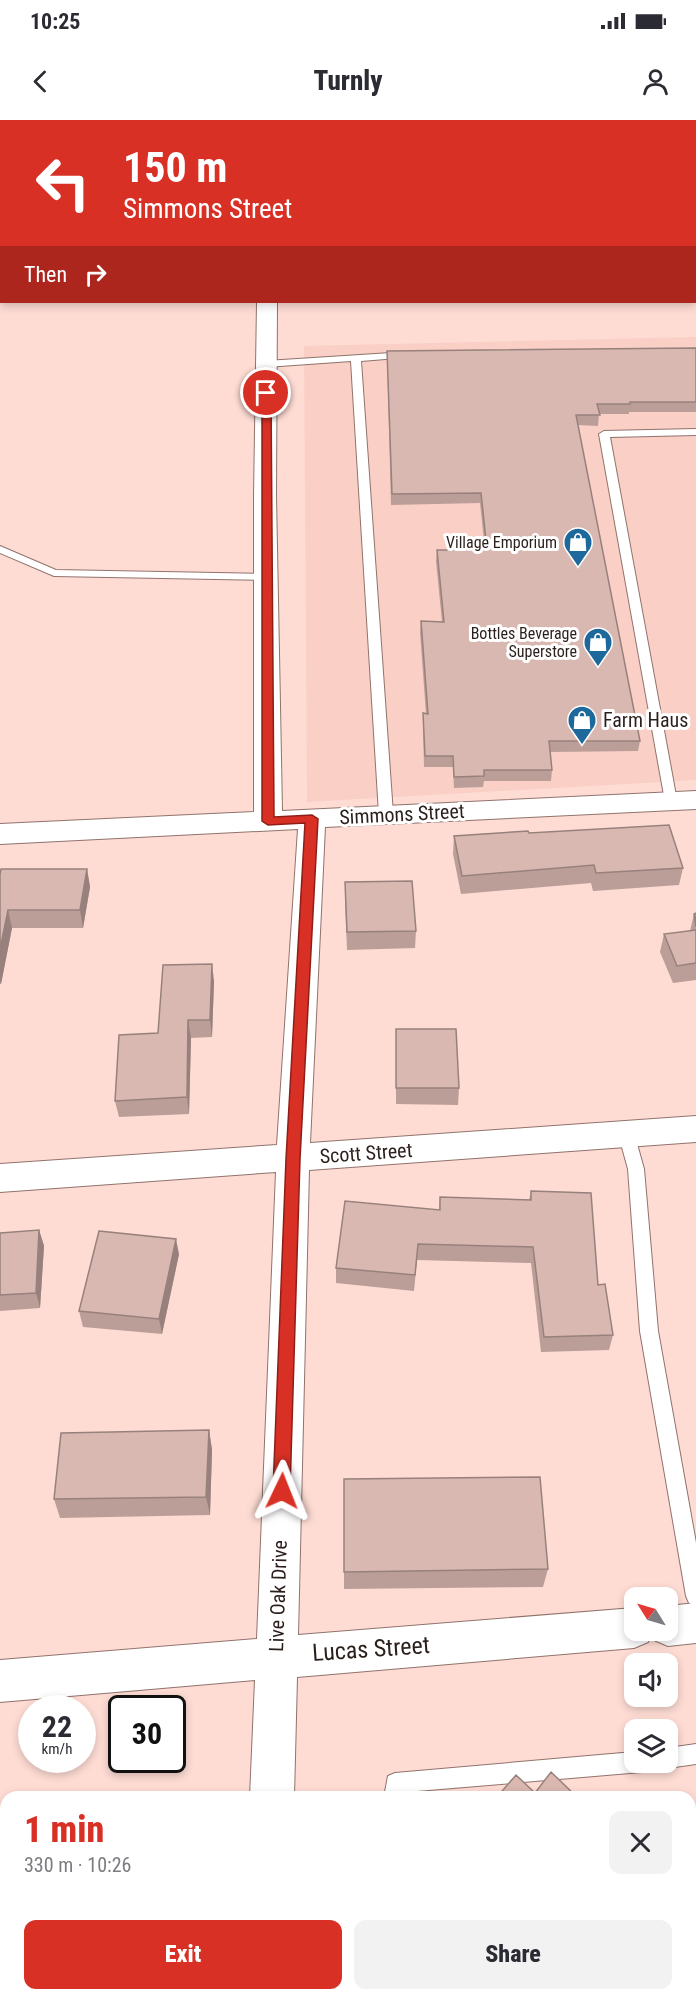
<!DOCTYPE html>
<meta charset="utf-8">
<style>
body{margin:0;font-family:"Roboto Condensed",sans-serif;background:#f2f2f3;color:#2b2b33;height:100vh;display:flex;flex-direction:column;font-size:22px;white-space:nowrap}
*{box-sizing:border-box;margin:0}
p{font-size:20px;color:#7c7c81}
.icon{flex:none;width:33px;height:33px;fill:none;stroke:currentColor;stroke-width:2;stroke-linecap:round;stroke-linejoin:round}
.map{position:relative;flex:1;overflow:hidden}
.sheet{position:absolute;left:0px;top:1671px;width:696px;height:210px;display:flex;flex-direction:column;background:#fff;border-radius:18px 18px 0 0;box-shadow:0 3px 9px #0003}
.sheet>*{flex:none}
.banner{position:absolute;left:0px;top:0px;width:696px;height:183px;box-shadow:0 3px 9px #0003;background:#d93025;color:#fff;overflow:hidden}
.needle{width:39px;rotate:307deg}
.tools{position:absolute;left:624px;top:1467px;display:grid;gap:12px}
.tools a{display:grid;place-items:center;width:54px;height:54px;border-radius:12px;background:#fff;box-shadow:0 3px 9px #0003;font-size:30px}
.speed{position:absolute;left:18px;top:1575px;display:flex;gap:12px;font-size:30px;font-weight:700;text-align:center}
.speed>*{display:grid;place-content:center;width:78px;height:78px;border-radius:50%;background:#fff;box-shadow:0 3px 9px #0003;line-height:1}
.speed small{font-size:15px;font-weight:400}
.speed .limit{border:3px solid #111;border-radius:9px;background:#fff;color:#111}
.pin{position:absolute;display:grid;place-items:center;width:51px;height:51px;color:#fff;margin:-26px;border:3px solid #fff;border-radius:50%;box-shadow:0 2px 6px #0007}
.me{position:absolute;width:66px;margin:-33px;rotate:2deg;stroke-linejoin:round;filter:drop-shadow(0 0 4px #0008)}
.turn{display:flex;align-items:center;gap:21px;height:126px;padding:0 24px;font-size:27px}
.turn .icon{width:78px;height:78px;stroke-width:2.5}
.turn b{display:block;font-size:42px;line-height:51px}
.then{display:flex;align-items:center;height:57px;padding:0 24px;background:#0003;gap:12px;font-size:22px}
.round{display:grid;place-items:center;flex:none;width:63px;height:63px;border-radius:12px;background:#f2f2f3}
.overview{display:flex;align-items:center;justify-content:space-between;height:102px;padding:0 24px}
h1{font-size:36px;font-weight:800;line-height:45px;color:#d93025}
.button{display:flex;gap:12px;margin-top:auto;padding:12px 24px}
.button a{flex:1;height:69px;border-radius:12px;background:#d93025;color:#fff;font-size:24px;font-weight:800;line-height:69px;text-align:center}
.button a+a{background:#f2f2f3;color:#2b2b33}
.status{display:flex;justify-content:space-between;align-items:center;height:42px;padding:0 30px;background:#fff;direction:ltr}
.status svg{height:16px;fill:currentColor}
header{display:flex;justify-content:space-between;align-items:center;height:78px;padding:0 24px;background:#fff;font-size:27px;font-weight:800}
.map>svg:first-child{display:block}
</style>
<div class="status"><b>10:25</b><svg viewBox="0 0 49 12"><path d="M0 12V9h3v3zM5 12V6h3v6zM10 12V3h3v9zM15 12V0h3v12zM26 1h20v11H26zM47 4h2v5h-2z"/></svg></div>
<header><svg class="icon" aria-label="back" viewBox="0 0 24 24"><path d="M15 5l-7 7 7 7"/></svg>Turnly<svg class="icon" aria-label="person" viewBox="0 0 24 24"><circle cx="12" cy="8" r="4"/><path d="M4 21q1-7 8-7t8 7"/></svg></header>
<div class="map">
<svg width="696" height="1881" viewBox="0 0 696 1881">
<rect width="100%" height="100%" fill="#fedcd4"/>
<path fill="#f9cfc6" d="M696 217V660L307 682 304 226Z"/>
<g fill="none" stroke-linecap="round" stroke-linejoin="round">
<g stroke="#90736c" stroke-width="2">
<g id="lane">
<rect x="0" y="95" width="2" height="6"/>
<path d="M407 232 412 235 410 237 361 241 393 694 386 698 379 694 351 241 266 247 261 244 266 241Z"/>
<path d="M696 309V315L610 317 677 681 671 685 665 681 599 314 604 311Z"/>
<path d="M0 426 56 450 266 454 272 457 266 460 54 456 0 433Z"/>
<path d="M626 1007 632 1009 634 1013 644 1049 658 1211 696 1423V1486L689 1483 686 1476 640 1211 628 1049 618 1013 620 1009Z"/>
<path d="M696 1624V1644L668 1648 661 1645 660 1642H668V1628Z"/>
<path d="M634 1632V1642H652L649 1649 642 1652 405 1672 404 1677H384L388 1656 395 1653Z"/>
<rect x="376" y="1875" width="22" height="6"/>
</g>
</g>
<g stroke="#90736c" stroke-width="2">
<g id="street">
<rect x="401" y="0" width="16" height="2"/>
<path d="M594 0H645L593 2Z"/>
<rect x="0" y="15" width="2" height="10"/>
<path d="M694 72H696L694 83Z"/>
<rect x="694" y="115" width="2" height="10"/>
<path d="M0 116H2L0 127Z"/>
<rect x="694" y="159" width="2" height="12"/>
<path d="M257 182H277L276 375 282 691 696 671V689L325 707 310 1023 696 996V1022L309 1050 298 1515 634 1488V1510H668V1486L696 1483V1523L668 1526 654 1520 651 1515 648 1522 634 1528 297 1557 294 1677H250L255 1560 0 1582V1540L257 1519 276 1052 0 1072V1044L277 1025 298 709 0 724V704L254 692V375Z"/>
<rect x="245" y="1875" width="46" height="6"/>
</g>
</g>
<use href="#lane" fill="#fff" fill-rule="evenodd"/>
<use href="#street" fill="#fff" fill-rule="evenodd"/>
</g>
<g fill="#bb9e98">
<rect x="694" y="5" width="2" height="56"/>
<path d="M696 228V292H629V294H599L598 306 578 305 640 621 638 631 550 632 552 650 551 661H484L483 667 454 668 453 647H424L423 604V593L426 594 420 512 421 501 442 502 436 441 437 430H485L480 383 391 385 387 231Z"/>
<path d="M529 713 683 748 679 765 593 771 591 763 461 774 453 734 454 716Z"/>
<path d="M87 749 90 767 83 808H12L1 864H0V755Z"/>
<path d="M345 780 416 811 415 828 347 830Z"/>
<path d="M696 793V861V860L673 863 660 832 664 814 690 811 694 794Z"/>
<path d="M214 861 212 917 191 918 189 994 119 997 115 981 158 913Z"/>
<path d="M396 909 459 968 458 985 396 984Z"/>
<path d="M531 1071 598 1165 613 1215 609 1230 541 1232 531 1143 417 1140 414 1171 336 1163V1148L439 1090 440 1077 529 1080Z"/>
<path d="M39 1110 44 1126 40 1188 0 1191V1113Z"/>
<path d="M179 1134 162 1214 83 1207 79 1191Z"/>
<path d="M209 1310 212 1330 210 1395 60 1398 54 1379Z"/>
<path d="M344 1359 548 1449 543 1467 344 1469Z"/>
<path d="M454 1875H634L630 1881H459Z"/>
</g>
<g fill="#98817c">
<path d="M87 749 90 767 83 808 80 790Z"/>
<path d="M8 790 12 808 1 864 0 861V829Z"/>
<path d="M212 844 214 861 212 917 210 900Z"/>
<path d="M188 900 191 918 189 994 187 977Z"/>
<path d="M39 1110 44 1126 40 1188 36 1173Z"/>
<path d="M176 1119 179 1134 162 1214 159 1199Z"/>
<path d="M209 1310 212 1330 210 1395 206 1377Z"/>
</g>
<g fill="#d9b8b1" stroke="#98817c" stroke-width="1.5">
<rect x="694" y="5" width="2" height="30"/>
<path d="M696 228V282H630V284H597L600 295H576L640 621H549L552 650H484V656L454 657 453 636H425L423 593 428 594 421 501 444 502 437 430H487L481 373 392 374 387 231Z"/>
<path d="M669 705 683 748 596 753 594 745 462 756 454 716 528 711 529 713Z"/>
<path d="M1 749H87L80 790H8L0 829V755Z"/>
<path d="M412 761 416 811 347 812 345 762Z"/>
<path d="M696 793V807L694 794Z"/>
<path d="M696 810V843L677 846 664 814Z"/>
<path d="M212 844 210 900H188L187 977 115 981 119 915 158 913 163 845Z"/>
<path d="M396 909H456L459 968H396Z"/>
<path d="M531 1071 591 1073 598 1165 605 1164 613 1215 544 1217 533 1127 418 1124 415 1155 336 1148 345 1081 440 1090V1077L531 1080Z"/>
<path d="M39 1110 36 1173 0 1175V1113Z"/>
<path d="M99 1111 176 1119 159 1199 79 1191Z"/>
<path d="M209 1310 206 1377 54 1379 61 1313Z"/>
<path d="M540 1357 548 1449 344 1452V1359Z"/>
<path d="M551 1652 577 1677H497L516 1655 535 1673Z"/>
<path d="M690 1783 696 1789 690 1798Z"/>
<path d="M467 1875H634L630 1881H473Z"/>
</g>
<path fill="#d93025" stroke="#8d1f18" stroke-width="1.5" d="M266 271 271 273 274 697 312 695 318 699 300 1039 290 1371 287 1376 282 1378 276 1376 273 1371 286 1039 305 703 268 705 262 701V273Z"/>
<defs>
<g id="shop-pin" transform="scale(1.5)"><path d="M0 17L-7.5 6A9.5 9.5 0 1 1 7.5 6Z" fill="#1e699c" stroke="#fff"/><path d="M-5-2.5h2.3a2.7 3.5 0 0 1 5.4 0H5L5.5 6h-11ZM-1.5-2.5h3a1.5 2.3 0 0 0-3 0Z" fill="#fff"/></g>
</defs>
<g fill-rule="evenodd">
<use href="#shop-pin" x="578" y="422"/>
<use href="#shop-pin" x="598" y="522"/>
<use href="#shop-pin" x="582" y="600"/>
</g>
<g text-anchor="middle" stroke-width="6" stroke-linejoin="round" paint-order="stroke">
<g font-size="16" fill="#2b1f1c" stroke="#fff" text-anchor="end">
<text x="557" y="428">Village Emporium</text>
<text x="577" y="519">Bottles Beverage<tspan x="577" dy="18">Superstore</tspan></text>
</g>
<g font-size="20" fill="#2b1f1c" stroke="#fff" text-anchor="start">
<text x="603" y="607">Farm Haus</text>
</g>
<g font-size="20" fill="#2b1f1c" stroke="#fff">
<text transform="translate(402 694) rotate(-3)" y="7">Simmons Street</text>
<text transform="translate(366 1033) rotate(-4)" y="7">Scott Street</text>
<text transform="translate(278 1476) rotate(-88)" y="7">Live Oak Drive</text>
</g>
<g font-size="24" fill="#2b1f1c" stroke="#fff">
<text transform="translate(371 1529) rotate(-4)" y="8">Lucas Street</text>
</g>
</g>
</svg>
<div class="tools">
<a><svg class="needle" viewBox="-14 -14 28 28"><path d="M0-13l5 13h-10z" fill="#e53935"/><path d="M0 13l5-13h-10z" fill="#7c7c81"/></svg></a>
<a><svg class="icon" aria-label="sound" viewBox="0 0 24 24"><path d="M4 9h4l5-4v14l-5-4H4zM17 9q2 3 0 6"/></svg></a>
<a><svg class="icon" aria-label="layers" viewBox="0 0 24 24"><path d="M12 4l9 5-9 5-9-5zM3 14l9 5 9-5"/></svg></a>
</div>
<div class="speed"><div>22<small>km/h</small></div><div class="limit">30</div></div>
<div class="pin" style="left:266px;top:273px;background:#d93025"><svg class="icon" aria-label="arrive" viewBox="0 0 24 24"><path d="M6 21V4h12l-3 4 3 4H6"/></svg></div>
<svg class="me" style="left:282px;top:1371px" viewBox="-20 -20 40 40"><path d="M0-17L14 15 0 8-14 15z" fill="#d93025" stroke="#fff" stroke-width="4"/></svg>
<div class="banner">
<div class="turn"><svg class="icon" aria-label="left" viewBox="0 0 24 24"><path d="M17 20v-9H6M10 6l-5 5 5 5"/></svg><div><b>150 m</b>Simmons Street</div></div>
<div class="then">Then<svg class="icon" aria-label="right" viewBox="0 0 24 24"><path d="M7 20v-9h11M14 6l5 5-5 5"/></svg></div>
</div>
<section class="sheet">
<div class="overview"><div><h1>1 min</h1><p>330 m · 10:26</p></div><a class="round"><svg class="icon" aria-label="close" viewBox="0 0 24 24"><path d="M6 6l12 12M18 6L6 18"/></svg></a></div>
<div class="button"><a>Exit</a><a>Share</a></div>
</section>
</div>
